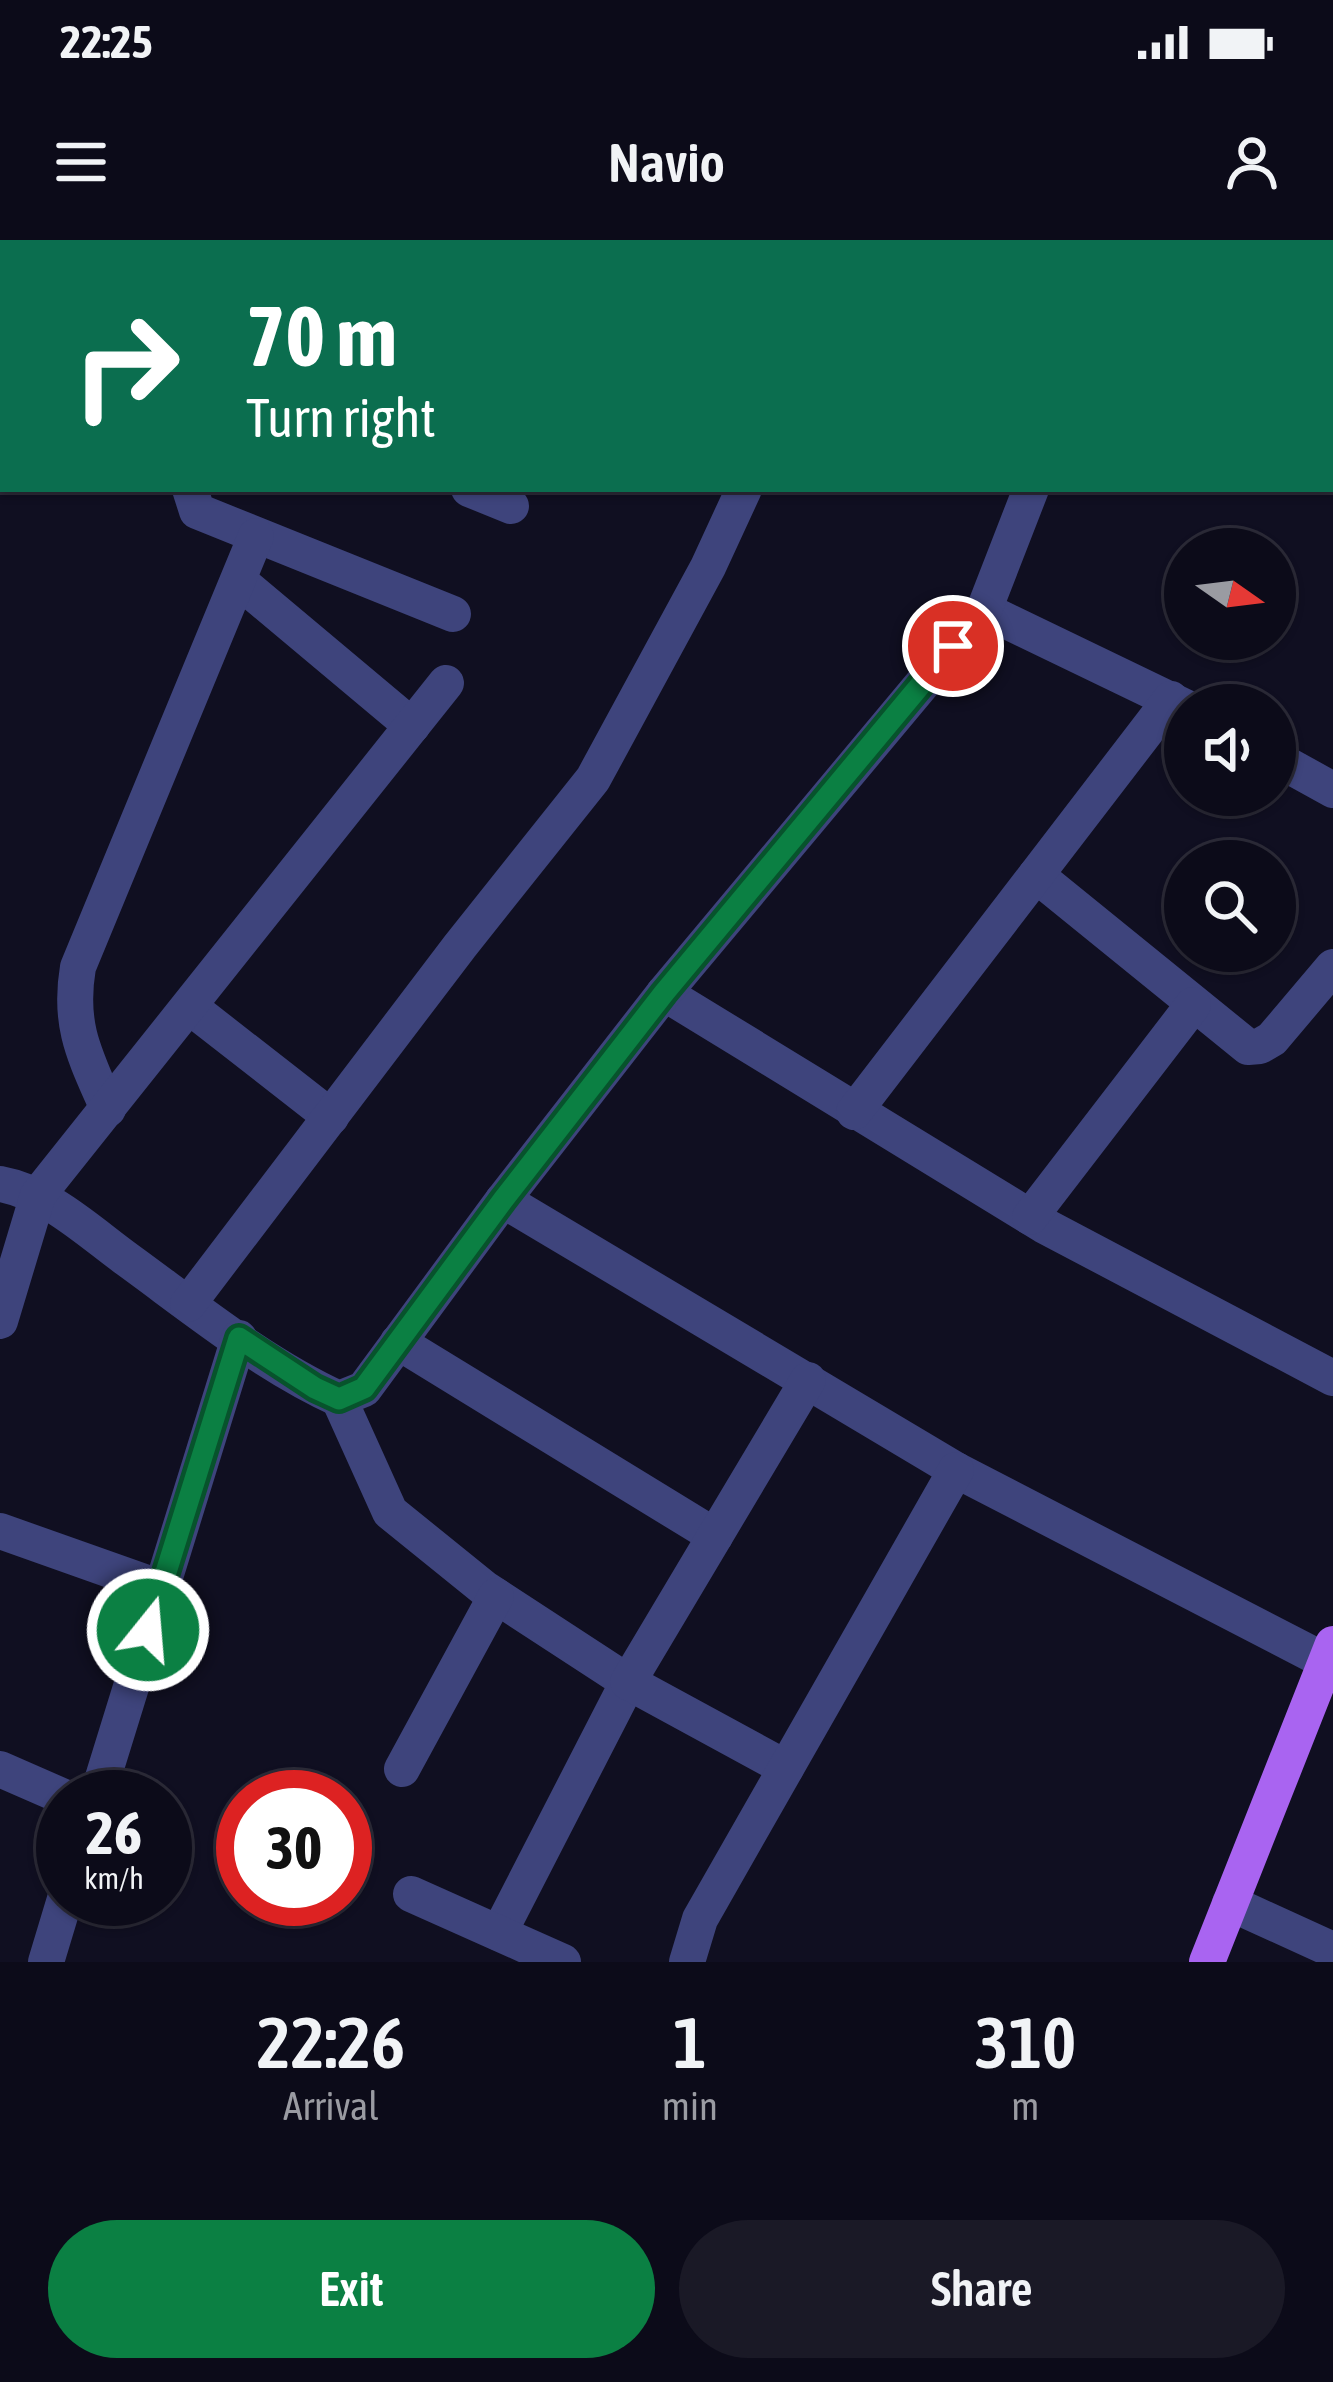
<!DOCTYPE html>
<style>
body{margin:0;font-family:"Asap Condensed",sans-serif;background:#1a1926;color:#f1f3f6;height:100vh;display:flex;flex-direction:column;font-size:45px;white-space:nowrap}
*{box-sizing:border-box;margin:0}
p{font-size:39px;color:#9a9ba2}
.icon{flex:none;width:66px;height:66px;fill:none;stroke:currentColor;stroke-width:2;stroke-linecap:round;stroke-linejoin:round}
.map{position:relative;height:1722px;overflow:hidden}
.side{display:flex;flex-direction:column;background:#0c0b19;flex:1}
.side>*{flex:none}
.guide{position:absolute;left:0px;top:0px;width:1335px;height:252px;box-shadow:0 3px 9px #0004,0 0 0 3px #2c2b38;background:#0b6e4f;color:#fff;overflow:hidden}
.needle{width:78px;rotate:104deg}
.controls{position:absolute;left:1164px;top:288px;display:grid;gap:24px}
.controls a{display:grid;place-items:center;width:132px;height:132px;border-radius:50%;background:#0c0b19;box-shadow:0 3px 9px #0004,0 0 0 3px #2c2b38;font-size:60px}
.speed{position:absolute;left:36px;top:1530px;display:flex;gap:24px;font-size:60px;font-weight:700;text-align:center}
.speed>*{display:grid;place-content:center;width:156px;height:156px;border-radius:50%;background:#0c0b19;box-shadow:0 3px 9px #0004,0 0 0 3px #2c2b38;line-height:1}
.speed small{font-size:30px;font-weight:400}
.speed .limit{border:18px solid #d22;background:#fff;color:#111}
.pin{position:absolute;display:grid;place-items:center;width:102px;height:102px;color:#fff;margin:-51px;border:6px solid #fff;border-radius:50%;box-shadow:0 3px 12px #0007}
.me{position:absolute;width:132px;margin:-66px;rotate:17deg;stroke-linejoin:round;filter:drop-shadow(0 0 9px #0008)}
.turn{display:flex;align-items:center;gap:42px;height:252px;padding:0 48px;font-size:54px}
.turn .icon{width:156px;height:156px;stroke-width:2.5}
.turn b{display:block;font-size:84px;line-height:102px}
.eta{display:flex;justify-content:space-evenly;align-items:center;height:204px;text-align:center}
.eta b{font-size:72px;font-weight:600;line-height:84px}
.button{display:flex;gap:24px;margin-top:auto;padding:24px 48px}
.button a{flex:1;height:138px;border-radius:72px;background:#0b8043;color:#fff;font-size:48px;font-weight:600;line-height:138px;text-align:center}
.button a+a{background:#1a1926;color:#f1f3f6}
.status{display:flex;justify-content:space-between;align-items:center;height:84px;padding:0 60px;background:#0c0b19;direction:ltr}
.status svg{height:33px;fill:currentColor}
header{display:flex;justify-content:space-between;align-items:center;height:156px;padding:0 48px;background:#0c0b19;font-size:54px;font-weight:600}
.map>svg:first-child{display:block}
</style>
<div class="status"><b>22:25</b><svg viewBox="0 0 49 12"><path d="M0 12V9h3v3zM5 12V6h3v6zM10 12V3h3v9zM15 12V0h3v12zM26 1h20v11H26zM47 4h2v5h-2z"/></svg></div>
<header><svg class="icon" aria-label="menu" viewBox="0 0 24 24"><path d="M4 6h16M4 12h16M4 18h16"/></svg>Navio<svg class="icon" aria-label="person" viewBox="0 0 24 24"><circle cx="12" cy="8" r="4"/><path d="M4 21q1-7 8-7t8 7"/></svg></header>
<div class="map">
<svg width="1333" height="1722" viewBox="0 0 1333 1722">
<rect width="100%" height="100%" fill="#100f21"/>
<g fill="none" stroke-linecap="round" stroke-linejoin="round">
<g stroke="#3e447c" stroke-width="36">
<path d="M630 0 635 3"/>
<path d="M1022 0 1028 3"/>
<path d="M570 3 572 0"/>
<path d="M700 3 701 0"/>
<path d="M1113 3V0"/>
<path d="M0 27 3 28"/>
<path d="M190 249 197 271 453 374"/>
<path d="M469 249 511 266"/>
<path d="M239 341 412 486"/>
<path d="M984 370 1185 467"/>
<path d="M1275 518 1333 550"/>
<path d="M1036 635 1248 807 1260 806 1272 799 1333 727"/>
<path d="M664 753 1043 985 1333 1138"/>
<path d="M190 767 331 877"/>
<path d="M108 869C85 816 68 786 78 727L256 296"/>
<path d="M854 872 1171 459"/>
<path d="M0 944C49 953 88 991 128 1020 194 1068 264 1125 339 1159L364 1149 503 960 664 753 984 370 1031 249"/>
<path d="M503 960 956 1230 1325 1421"/>
<path d="M1030 977 1193 765"/>
<path d="M188 1064 460 706 593 539 708 327 744 249"/>
<path d="M0 1081 38 955 446 443"/>
<path d="M398 1102 715 1296"/>
<path d="M339 1159 390 1272 484 1348 628 1442 499 1693"/>
<path d="M0 1291 161 1348"/>
<path d="M786 1528 628 1442 808 1140"/>
<path d="M0 1529 64 1557"/>
<path d="M402 1529 496 1356"/>
<path d="M97 1557 239 1098"/>
<path d="M411 1654 563 1722"/>
<path d="M1230 1663 1333 1710"/>
<path d="M46 1722 65 1659"/>
<path d="M687 1722 700 1679 956 1230"/>
</g>
<path stroke="#a964f1" stroke-width="36" d="M1207 1722 1333 1404"/>
</g>
<g fill="none" stroke-linecap="round" stroke-linejoin="round">
<g stroke="#07532c" stroke-width="30">
<path id="route" d="M148 1390 239 1098 315 1148 339 1159 364 1148 503 960 664 753 953 406"/>
</g>
<use href="#route" stroke="#0b8043" stroke-width="21"/>
</g>
</svg>
<div class="controls">
<a><svg class="needle" viewBox="-14 -14 28 28"><path d="M0-13l5 13h-10z" fill="#e53935"/><path d="M0 13l5-13h-10z" fill="#9a9ba2"/></svg></a>
<a><svg class="icon" aria-label="sound" viewBox="0 0 24 24"><path d="M4 9h4l5-4v14l-5-4H4zM17 9q2 3 0 6"/></svg></a>
<a><svg class="icon" aria-label="search" viewBox="0 0 24 24"><circle cx="10" cy="10" r="6"/><path d="M15 15l6 6"/></svg></a>
</div>
<div class="speed"><div>26<small>km/h</small></div><div class="limit">30</div></div>
<div class="pin" style="left:953px;top:406px;background:#d93025"><svg class="icon" aria-label="arrive" viewBox="0 0 24 24"><path d="M6 21V4h12l-3 4 3 4H6"/></svg></div>
<svg class="me" style="left:148px;top:1390px" viewBox="-20 -20 40 40"><circle r="17" fill="#0b8043" stroke="#fff" stroke-width="3"/><path d="M0-11L8 9 0 5-8 9z" fill="#fff"/></svg>
<div class="guide">
<div class="turn"><svg class="icon" aria-label="right" viewBox="0 0 24 24"><path d="M7 20v-9h11M14 6l5 5-5 5"/></svg><div><b>70 m</b>Turn right</div></div>
</div>
</div>
<section class="side">
<div class="eta">
<div><b>22:26</b><p>Arrival</p></div>
<div><b>1</b><p>min</p></div>
<div><b>310</b><p>m</p></div>
</div>
<div class="button"><a>Exit</a><a>Share</a></div>
</section>
